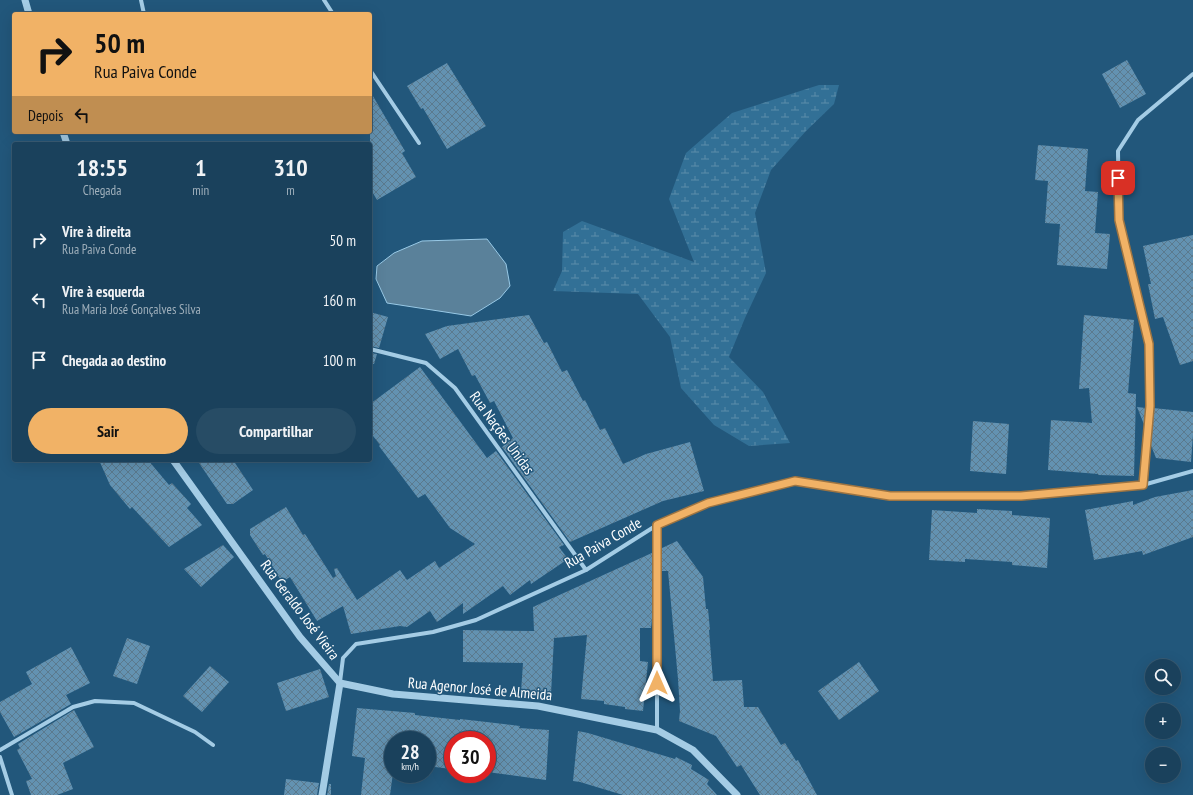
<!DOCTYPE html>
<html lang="pt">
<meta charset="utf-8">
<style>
body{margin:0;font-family:"PT Sans Narrow",sans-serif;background:#274c65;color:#f1f3f6;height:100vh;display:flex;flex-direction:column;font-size:15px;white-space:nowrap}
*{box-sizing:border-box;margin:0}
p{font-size:13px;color:#9fafbb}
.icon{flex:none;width:22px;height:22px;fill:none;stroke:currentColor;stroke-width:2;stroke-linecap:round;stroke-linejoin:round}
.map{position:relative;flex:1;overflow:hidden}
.sheet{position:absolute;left:12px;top:142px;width:360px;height:320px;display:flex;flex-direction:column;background:#1a415c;border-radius:4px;box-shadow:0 4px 16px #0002,0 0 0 1px #385a72}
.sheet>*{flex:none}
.guide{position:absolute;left:12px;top:12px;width:360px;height:122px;border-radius:4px;box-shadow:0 4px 16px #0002,0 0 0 1px #385a72;background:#f1b266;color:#111;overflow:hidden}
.fabs{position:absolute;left:1145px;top:659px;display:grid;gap:8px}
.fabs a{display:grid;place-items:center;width:36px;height:36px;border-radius:50%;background:#1a415c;box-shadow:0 4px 16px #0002,0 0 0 1px #385a72;font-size:20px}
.speed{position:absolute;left:384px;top:731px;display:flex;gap:8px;font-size:20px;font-weight:700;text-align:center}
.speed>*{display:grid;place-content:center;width:52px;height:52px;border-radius:50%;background:#1a415c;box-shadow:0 4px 16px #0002,0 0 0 1px #385a72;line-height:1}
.speed small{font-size:10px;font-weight:400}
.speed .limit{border:6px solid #d22;background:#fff;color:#111}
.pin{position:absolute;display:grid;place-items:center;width:34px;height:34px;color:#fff;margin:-17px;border-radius:8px;box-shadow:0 2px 6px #0006}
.me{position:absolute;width:44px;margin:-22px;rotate:0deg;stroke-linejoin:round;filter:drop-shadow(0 0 3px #0008)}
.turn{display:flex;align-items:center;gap:14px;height:84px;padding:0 16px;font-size:18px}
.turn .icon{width:52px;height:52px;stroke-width:2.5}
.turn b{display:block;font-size:28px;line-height:34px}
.then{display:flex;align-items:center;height:38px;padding:0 16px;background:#0003;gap:8px;font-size:15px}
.eta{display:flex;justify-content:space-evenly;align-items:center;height:68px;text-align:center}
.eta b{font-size:24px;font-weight:700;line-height:28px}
.primary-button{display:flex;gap:8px;margin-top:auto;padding:8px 16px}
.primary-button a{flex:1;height:46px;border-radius:24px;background:#f1b266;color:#111;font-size:16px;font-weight:700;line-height:46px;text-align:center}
.primary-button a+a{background:#274c65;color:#f1f3f6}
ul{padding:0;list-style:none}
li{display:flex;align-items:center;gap:12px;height:60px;padding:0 16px}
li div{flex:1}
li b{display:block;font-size:15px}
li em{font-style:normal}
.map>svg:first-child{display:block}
</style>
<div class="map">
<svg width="1193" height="795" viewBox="0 0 1193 795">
<defs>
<pattern id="wetland-marsh" width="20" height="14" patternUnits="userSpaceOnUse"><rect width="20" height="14" fill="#327096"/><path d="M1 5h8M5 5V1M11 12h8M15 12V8" fill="none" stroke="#5b8dab"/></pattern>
<pattern id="building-cross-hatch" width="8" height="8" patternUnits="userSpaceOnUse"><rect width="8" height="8" fill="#6392b1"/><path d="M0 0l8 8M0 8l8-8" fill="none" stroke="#5b7a8e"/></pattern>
</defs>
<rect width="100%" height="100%" fill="#22577b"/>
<path fill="url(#wetland-marsh)" d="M819 85H839L834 104 806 131 771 170 755 213 766 273 745 318 729 357 763 392 790 443 749 446 714 425 681 388 670 337 638 294 553 291 562 271 563 232 582 221 694 262 669 199 686 153 732 113Z"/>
<path fill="#5a819a" stroke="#98c9e6" d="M487 239 506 264 510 286 500 298 471 316 387 303 376 279 377 266 394 253 422 241Z"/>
<g fill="url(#building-cross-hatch)">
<path d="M1127 60 1146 94 1120 108 1102 74Z"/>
<path d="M447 63 486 126 447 149 423 108 421 109 407 86Z"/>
<path d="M370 91 405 151 402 153 416 177 377 200 370 188Z"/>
<path d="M1038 145 1088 149 1085 191 1098 192 1095 233 1110 234 1107 269 1057 265 1060 224 1045 223 1048 181 1035 180Z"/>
<path d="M1193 235V361L1180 365 1163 317 1155 319 1148 284H1151L1143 246Z"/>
<path d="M370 312 388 317 379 348 370 346Z"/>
<path d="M529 315 544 343 547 342 562 372 567 370 583 401 585 400 600 430 605 428 623 464 646 454 690 442 704 491 663 501 570 542 502 447 513 438 494 401 490 403 475 375 472 376 458 349 440 359 425 334 447 326Z"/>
<path d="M1084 315 1134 320 1128 393 1136 394 1134 476 1098 475V474L1048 470 1051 420 1092 423 1089 388 1079 389Z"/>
<path d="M370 353 377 354 374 364H370Z"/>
<path d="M420 367 487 458 496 451 564 545 559 547 568 559 531 584 530 580 510 595 503 586 463 614V603L437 622 430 611 407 627 400 626 351 634 343 606 317 621 290 577 282 582 265 554 263 555 250 535V529L286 507 303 535 305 534 333 578 336 576 334 569 337 568 357 600 400 570 407 580 435 561 439 568 475 544 450 528 425 494 418 498 379 446 380 445 370 432V404Z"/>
<path d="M1137 407 1146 408 1145 427Z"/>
<path d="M1153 408 1193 412V434L1191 462 1156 458 1150 443Z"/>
<path d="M973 421 1009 424 1006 474 970 471Z"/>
<path d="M99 460H148L169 485 172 483 191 504 187 508 202 525 169 547 132 507 130 509 110 485Z"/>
<path d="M197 460H233L253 490 233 504H227Z"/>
<path d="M1193 490V537L1143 555 1142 551 1094 560 1085 510 1133 501V505L1155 497Z"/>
<path d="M977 509 1012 511V515L1050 518 1047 568 1012 565V562L965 559V562L929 560 932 510 977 513Z"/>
<path d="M677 541 703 577 706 609H708L710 630H709L713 681 742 680 744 707H758L781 745 785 743 796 761 798 760 817 795H760L741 765 737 767 716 736 679 721 680 711 678 679 668 571H660V549Z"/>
<path d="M223 545 234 557 201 587 184 569Z"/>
<path d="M654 552V602L651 628H640V661L648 662 643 711 625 709V707L604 704V701L581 699 587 635 554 638 551 694 521 692 523 663 463 662V630L534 631 533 607Z"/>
<path d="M127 638 150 646 137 684 113 676Z"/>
<path d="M71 647 90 683 66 695 71 704 14 737 0 712V702L32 684 26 672Z"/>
<path d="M859 662 879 691 839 720 818 691Z"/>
<path d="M210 666 229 682 202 712 183 696Z"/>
<path d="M320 669 329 697 286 711 277 683Z"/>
<path d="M357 708 415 713V715L460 720V719L478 721 520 726 519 728 549 730 546 780 487 772V740H453L451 769 427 766V740H393V773L390 795H361L365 758 352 756Z"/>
<path d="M74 710 94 747 63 763 73 789 57 795H31L26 781 32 779 17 750 20 748 18 744Z"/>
<path d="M578 731 588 733 675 759 676 757 692 765 691 769 709 780 707 784 717 795H623L580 782 573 781Z"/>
<path d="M286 779 319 783 317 795H284Z"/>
<path d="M329 784H331V795H327Z"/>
</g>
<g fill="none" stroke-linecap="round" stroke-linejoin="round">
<g stroke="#a4cce5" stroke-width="4">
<path d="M141 0 144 14"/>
<path d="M324 0 333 14"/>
<path d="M370 70 419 143"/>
<path d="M370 349 426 363 455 388 586 570"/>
<path d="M1143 485 1150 406 1149 344 1119 220 1118 151 1138 120 1193 74"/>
<path d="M657 525V730"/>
<path d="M340 682 343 658 356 644 433 632 476 620 586 570 657 525 708 503 795 481 890 496H1021L1143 485 1193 471"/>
<path d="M0 750 73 707 95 701 134 703 195 732 213 745"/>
<path d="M0 757 12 795"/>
</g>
<g stroke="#a4cce5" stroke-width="7">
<path d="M25 0 29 14"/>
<path d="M63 132 67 144"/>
<path d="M173 460 300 637 340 683 322 795"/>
<path d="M340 683 393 694 538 706 657 730 693 750 737 795"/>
</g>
</g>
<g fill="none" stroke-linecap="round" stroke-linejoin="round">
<g stroke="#9d7442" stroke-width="10">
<path id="route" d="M657 683V525L708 503 795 481 890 496H1021L1143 485 1150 406 1149 344 1119 220 1118 178"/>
</g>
<use href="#route" stroke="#f1b266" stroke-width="7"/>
</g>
<g text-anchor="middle" stroke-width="3" stroke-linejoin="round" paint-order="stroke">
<g font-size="15" fill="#fff" stroke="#22577b">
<text transform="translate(502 433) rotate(54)" y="5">Rua Nações Unidas</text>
<text transform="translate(603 543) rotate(-30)" y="5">Rua Paiva Conde</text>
<text transform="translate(300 610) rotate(53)" y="5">Rua Geraldo José Vieira</text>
<text transform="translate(480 689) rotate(5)" y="5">Rua Agenor José de Almeida</text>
</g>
</g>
</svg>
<div class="fabs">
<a><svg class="icon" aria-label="search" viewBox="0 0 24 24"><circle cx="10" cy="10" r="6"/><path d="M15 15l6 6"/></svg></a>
<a>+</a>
<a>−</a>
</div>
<div class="speed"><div>28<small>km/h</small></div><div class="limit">30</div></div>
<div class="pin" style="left:1118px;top:178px;background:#d93025"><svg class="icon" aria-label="arrive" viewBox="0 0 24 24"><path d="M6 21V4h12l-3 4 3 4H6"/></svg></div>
<svg class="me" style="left:657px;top:683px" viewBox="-20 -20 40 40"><path d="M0-17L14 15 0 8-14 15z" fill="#f1b266" stroke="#fff" stroke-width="4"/></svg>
<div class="guide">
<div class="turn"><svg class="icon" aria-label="right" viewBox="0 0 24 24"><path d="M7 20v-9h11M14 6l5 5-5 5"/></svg><div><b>50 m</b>Rua Paiva Conde</div></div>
<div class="then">Depois<svg class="icon" aria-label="left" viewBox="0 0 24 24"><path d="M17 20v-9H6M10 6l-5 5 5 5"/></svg></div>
</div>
<section class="sheet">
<div class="eta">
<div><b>18:55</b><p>Chegada</p></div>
<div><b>1</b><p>min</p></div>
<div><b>310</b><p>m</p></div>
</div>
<ul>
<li><svg class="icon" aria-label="right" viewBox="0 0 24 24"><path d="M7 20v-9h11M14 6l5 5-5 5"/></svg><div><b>Vire à direita</b><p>Rua Paiva Conde</p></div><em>50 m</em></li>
<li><svg class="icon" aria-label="left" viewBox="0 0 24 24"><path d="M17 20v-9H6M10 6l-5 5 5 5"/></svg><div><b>Vire à esquerda</b><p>Rua Maria José Gonçalves Silva</p></div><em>160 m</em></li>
<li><svg class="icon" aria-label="arrive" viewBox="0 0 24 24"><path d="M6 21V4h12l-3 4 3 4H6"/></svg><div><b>Chegada ao destino</b></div><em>100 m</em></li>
</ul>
<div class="primary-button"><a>Sair</a><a>Compartilhar</a></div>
</section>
</div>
